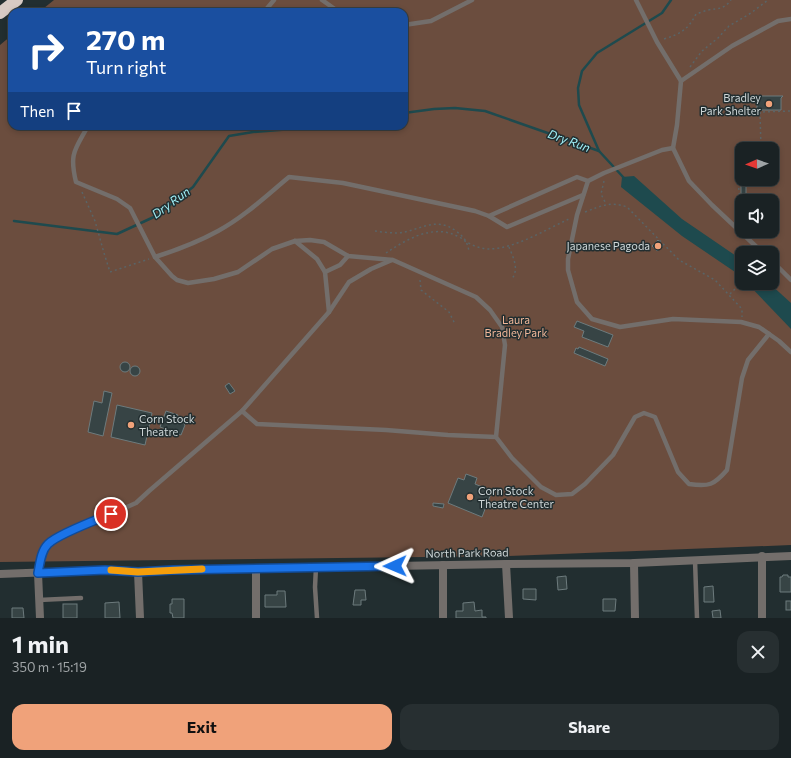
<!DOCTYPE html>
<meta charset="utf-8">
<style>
body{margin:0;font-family:Commissioner,sans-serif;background:#272f31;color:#f1f3f6;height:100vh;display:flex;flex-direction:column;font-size:15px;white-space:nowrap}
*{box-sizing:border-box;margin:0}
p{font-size:13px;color:#9fa4a6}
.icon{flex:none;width:22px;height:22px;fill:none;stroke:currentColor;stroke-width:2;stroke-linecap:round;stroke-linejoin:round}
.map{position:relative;height:618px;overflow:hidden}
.side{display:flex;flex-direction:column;background:#1a2224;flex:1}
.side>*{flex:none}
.top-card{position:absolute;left:8px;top:8px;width:400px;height:122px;border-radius:12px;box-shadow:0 2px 6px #0003,0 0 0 1px #383f41;background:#1a4fa0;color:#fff;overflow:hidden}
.needle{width:26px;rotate:268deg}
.fabs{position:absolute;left:735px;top:142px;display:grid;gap:8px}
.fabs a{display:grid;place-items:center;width:44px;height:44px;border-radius:8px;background:#1a2224;box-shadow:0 2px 6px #0003,0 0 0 1px #383f41;font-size:20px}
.pin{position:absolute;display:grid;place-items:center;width:34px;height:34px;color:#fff;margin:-17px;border:2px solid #fff;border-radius:50%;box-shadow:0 1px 4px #0007}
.me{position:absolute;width:44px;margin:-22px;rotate:269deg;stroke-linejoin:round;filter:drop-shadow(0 0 3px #0008)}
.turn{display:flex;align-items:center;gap:14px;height:84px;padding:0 12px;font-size:18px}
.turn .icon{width:52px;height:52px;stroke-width:2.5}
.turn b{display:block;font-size:28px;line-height:34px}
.then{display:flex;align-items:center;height:38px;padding:0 12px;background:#0003;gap:8px;font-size:15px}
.round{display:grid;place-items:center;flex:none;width:42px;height:42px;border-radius:12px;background:#272f31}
.headline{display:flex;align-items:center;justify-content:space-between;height:68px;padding:0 12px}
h1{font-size:24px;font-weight:700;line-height:30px}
.cta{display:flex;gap:8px;margin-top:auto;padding:8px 12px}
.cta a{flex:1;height:46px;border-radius:12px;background:#f0a27a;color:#111;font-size:16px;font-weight:700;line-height:46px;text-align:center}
.cta a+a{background:#272f31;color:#f1f3f6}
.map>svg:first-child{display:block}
</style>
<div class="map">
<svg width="791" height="618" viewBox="0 0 791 618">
<rect width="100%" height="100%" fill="#222e30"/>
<path fill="#6b4d3e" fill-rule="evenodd" d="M54 0H791V545L509 556 0 562V45L12 35V126H404V12H39ZM742 149H772V179H742ZM742 201H772V231H742ZM742 253H772V283H742Z"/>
<g fill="#1e4a4e">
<path d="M634 176 682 219 742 260V278L738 274 682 236 621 187 622 177Z"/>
<path d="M747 283H769L791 303V329Z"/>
</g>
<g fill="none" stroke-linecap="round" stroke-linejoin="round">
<g stroke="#1e4a4e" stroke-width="2.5">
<path d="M404 113 434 109 455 108 485 111 599 151 624 178"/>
<path d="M599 151 579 105 578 88 582 71 597 53 662 13 671 0"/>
<path d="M14 221 117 234 156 216 193 187 229 136 253 132 330 126"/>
</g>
</g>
<g fill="#374445" stroke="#6d7b7d">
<path d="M755 96H783L781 98V110H757V98Z"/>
<rect x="741" y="182" width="5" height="12"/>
<path d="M658 240 663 246 657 251 652 246Z"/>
<path d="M577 321 613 335 608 347 582 337 584 331 574 327Z"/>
<path d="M579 347 608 359 605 366 574 353 576 348 578 349Z"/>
<circle cx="125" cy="367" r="5"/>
<circle cx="135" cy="371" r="5"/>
<path d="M229 383 235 391 230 394 225 386Z"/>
<path d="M104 391 112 393 103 436 88 432 94 401 102 403Z"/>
<path d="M117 405 152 413 145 445 111 437Z"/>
<path d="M166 411 178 415 175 422 179 423 180 419 185 421 184 424 185 425 181 435 160 427Z"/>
<path d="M466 474 477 478 475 484 492 491 482 517 448 503 458 478 464 480Z"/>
<path d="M433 503 444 504 443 508 433 506Z"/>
<path d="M783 575H788V577H791V592H780V577H782Z"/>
<path d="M566 576 567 589 558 590 557 577Z"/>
<path d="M713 586 714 602H704V587Z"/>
<path d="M523 589H536V600L523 599Z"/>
<path d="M355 590H365L366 600H361V605H353Z"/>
<path d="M277 591H285L286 607H265V595H277Z"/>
<path d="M172 599H184V618H173L172 613H170V604H172Z"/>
<path d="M603 599H616L615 611H603Z"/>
<rect x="786" y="601" width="5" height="9"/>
<path d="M119 602 120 618H105V603Z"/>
<path d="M474 602 475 611 482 610V617H486V618H456V611H463V603Z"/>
<rect x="63" y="604" width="14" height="14"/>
<path d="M12 608H23L24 618H12Z"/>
<path d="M720 610 721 618H713L712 611Z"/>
</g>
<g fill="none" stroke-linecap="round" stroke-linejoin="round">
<g stroke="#5a6466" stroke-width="1.5" stroke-dasharray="2 3" stroke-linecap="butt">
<path d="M664 39C680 34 688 30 696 14 700 13 704 11 708 10 719 8 723 10 731 0"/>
<path d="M690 67 702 51 718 38 729 26 751 13 768 0"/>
<path d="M761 149 760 112 791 111"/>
<path d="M737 173 742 216"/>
<path d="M604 181 601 194 606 204"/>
<path d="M82 192 95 221 104 253 110 272 149 259"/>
<path d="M585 212C601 206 610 201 627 207L679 260 715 280 742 309V317"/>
<path d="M375 231C382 232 390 233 397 233 418 232 435 215 456 231 464 237 467 241 469 251"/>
<path d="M509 247C513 257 520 270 511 280"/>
<path d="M386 253C407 239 434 223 459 237 462 238 464 241 467 242 473 246 482 249 490 249 516 248 545 230 569 219"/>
<path d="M420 280 421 290 449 312 455 324"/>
<path d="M730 294 742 282"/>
</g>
<g stroke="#736e6b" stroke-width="4.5">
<path d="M322 0 339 12"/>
<path d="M636 0 657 42 681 81 677 125 673 148 689 181 712 205 763 253"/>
<path d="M264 12 274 0"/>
<path d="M404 25 431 21 472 0"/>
<path d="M681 81 732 46 778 21 791 19"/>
<path d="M88 126C75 150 69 153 76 182L117 199 130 208 155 257 172 276 177 280 188 283 214 279 238 272 272 249 295 241 310 240 324 242 348 256 393 260 476 297 490 310 502 327 505 345 496 437 512 458 541 487 556 495 572 494 585 484 613 455 635 417 644 413 655 417 678 472 689 484C709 487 714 485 727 470L742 378 748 360 769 334"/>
<path d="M673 148 662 150 604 173 588 181 577 215 568 259V270L577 302 592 319 620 327 673 319 741 322 759 327 779 341 791 352"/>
<path d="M489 216 577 177 588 181"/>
<path d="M295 241 317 259 325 272 329 312"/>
<path d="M155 257C177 250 198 242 218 231 244 217 266 196 289 177L343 183 475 211 489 216 507 227 583 195"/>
<path d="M772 261 791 280"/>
<path d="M325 272 340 265 348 256"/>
<path d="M242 411 257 424 386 430 448 435 496 437"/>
<path d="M695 560 697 618"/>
<path d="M316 567 315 587 317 618"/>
<path d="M38 573C41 557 43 548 56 538L136 503 149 491 242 411 329 312 349 282 371 269 392 260"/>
<path d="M39 600 81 598"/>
</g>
<g stroke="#736e6b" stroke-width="8">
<path d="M762 556V618"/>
<path d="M634 563 635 618"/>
<path d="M506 564 509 618"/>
<path d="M256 569V618"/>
<path d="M138 572 140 618"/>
<path d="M38 573 40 618"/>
<path d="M443 618V565"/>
</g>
<path stroke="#736e6b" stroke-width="8" d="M0 574 105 570 138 572 173 570 506 564 634 563 791 556"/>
<path stroke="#d7cac4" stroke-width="12" d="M0 13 17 0"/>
</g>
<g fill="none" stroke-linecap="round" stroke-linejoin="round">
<g stroke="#114b97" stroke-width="10">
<path id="route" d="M111 514C96 520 58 534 48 544 41 551 40 563 38 573L105 570 138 572 173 570 395 566"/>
</g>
<use href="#route" stroke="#1a73e8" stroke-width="7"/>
<path stroke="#f59e0b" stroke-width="7" d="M111 570 138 572 202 569"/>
</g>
<g fill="#f0a27a" stroke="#222e30" stroke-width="1.5">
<circle cx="769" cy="104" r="4"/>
<circle cx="658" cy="246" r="4"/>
<circle cx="131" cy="425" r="4"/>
<circle cx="470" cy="497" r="4"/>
</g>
<g text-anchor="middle" stroke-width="3" stroke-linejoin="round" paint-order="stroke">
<g font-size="11" fill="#cfd7d8" stroke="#222e30" text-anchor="end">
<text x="761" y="102">Bradley<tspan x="761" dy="13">Park Shelter</tspan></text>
<text x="650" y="250">Japanese Pagoda</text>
<text x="139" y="423" text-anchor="start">Corn Stock<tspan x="139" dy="13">Theatre</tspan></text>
<text x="478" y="495" text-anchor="start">Corn Stock<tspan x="478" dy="13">Theatre Center</tspan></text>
</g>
<g font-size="11" fill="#f1b799" stroke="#222e30">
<text x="516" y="324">Laura<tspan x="516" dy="13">Bradley Park</tspan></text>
</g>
<g font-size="11" fill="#cfd7d8" stroke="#222e30">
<text transform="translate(467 553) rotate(-1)" y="4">North Park Road</text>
</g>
<g font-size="12" font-style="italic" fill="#a1f1f8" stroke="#222e30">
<text transform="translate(569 141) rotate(20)" y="4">Dry Run</text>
<text transform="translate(171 203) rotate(-36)" y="4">Dry Run</text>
</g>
</g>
</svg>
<div class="fabs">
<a><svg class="needle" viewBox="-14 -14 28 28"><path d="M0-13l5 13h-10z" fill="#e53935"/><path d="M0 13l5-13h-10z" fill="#9fa4a6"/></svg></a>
<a><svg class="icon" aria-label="sound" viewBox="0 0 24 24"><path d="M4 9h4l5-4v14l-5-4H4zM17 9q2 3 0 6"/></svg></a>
<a><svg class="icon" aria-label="layers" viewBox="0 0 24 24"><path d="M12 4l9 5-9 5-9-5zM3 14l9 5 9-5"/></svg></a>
</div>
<div class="pin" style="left:111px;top:514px;background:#d93025"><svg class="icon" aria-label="arrive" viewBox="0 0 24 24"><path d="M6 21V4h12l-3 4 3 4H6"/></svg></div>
<svg class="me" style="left:395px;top:566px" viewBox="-20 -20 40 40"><path d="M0-17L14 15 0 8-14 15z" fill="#1a73e8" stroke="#fff" stroke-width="4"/></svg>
<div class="top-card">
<div class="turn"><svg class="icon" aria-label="right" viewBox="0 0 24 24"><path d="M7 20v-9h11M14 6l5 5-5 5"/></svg><div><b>270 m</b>Turn right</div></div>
<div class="then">Then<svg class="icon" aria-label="arrive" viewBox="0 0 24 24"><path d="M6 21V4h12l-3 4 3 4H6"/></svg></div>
</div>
</div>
<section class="side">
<div class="headline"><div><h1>1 min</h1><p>350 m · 15:19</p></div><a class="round"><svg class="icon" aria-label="close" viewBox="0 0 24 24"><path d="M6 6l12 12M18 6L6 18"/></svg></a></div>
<div class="cta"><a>Exit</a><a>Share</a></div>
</section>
